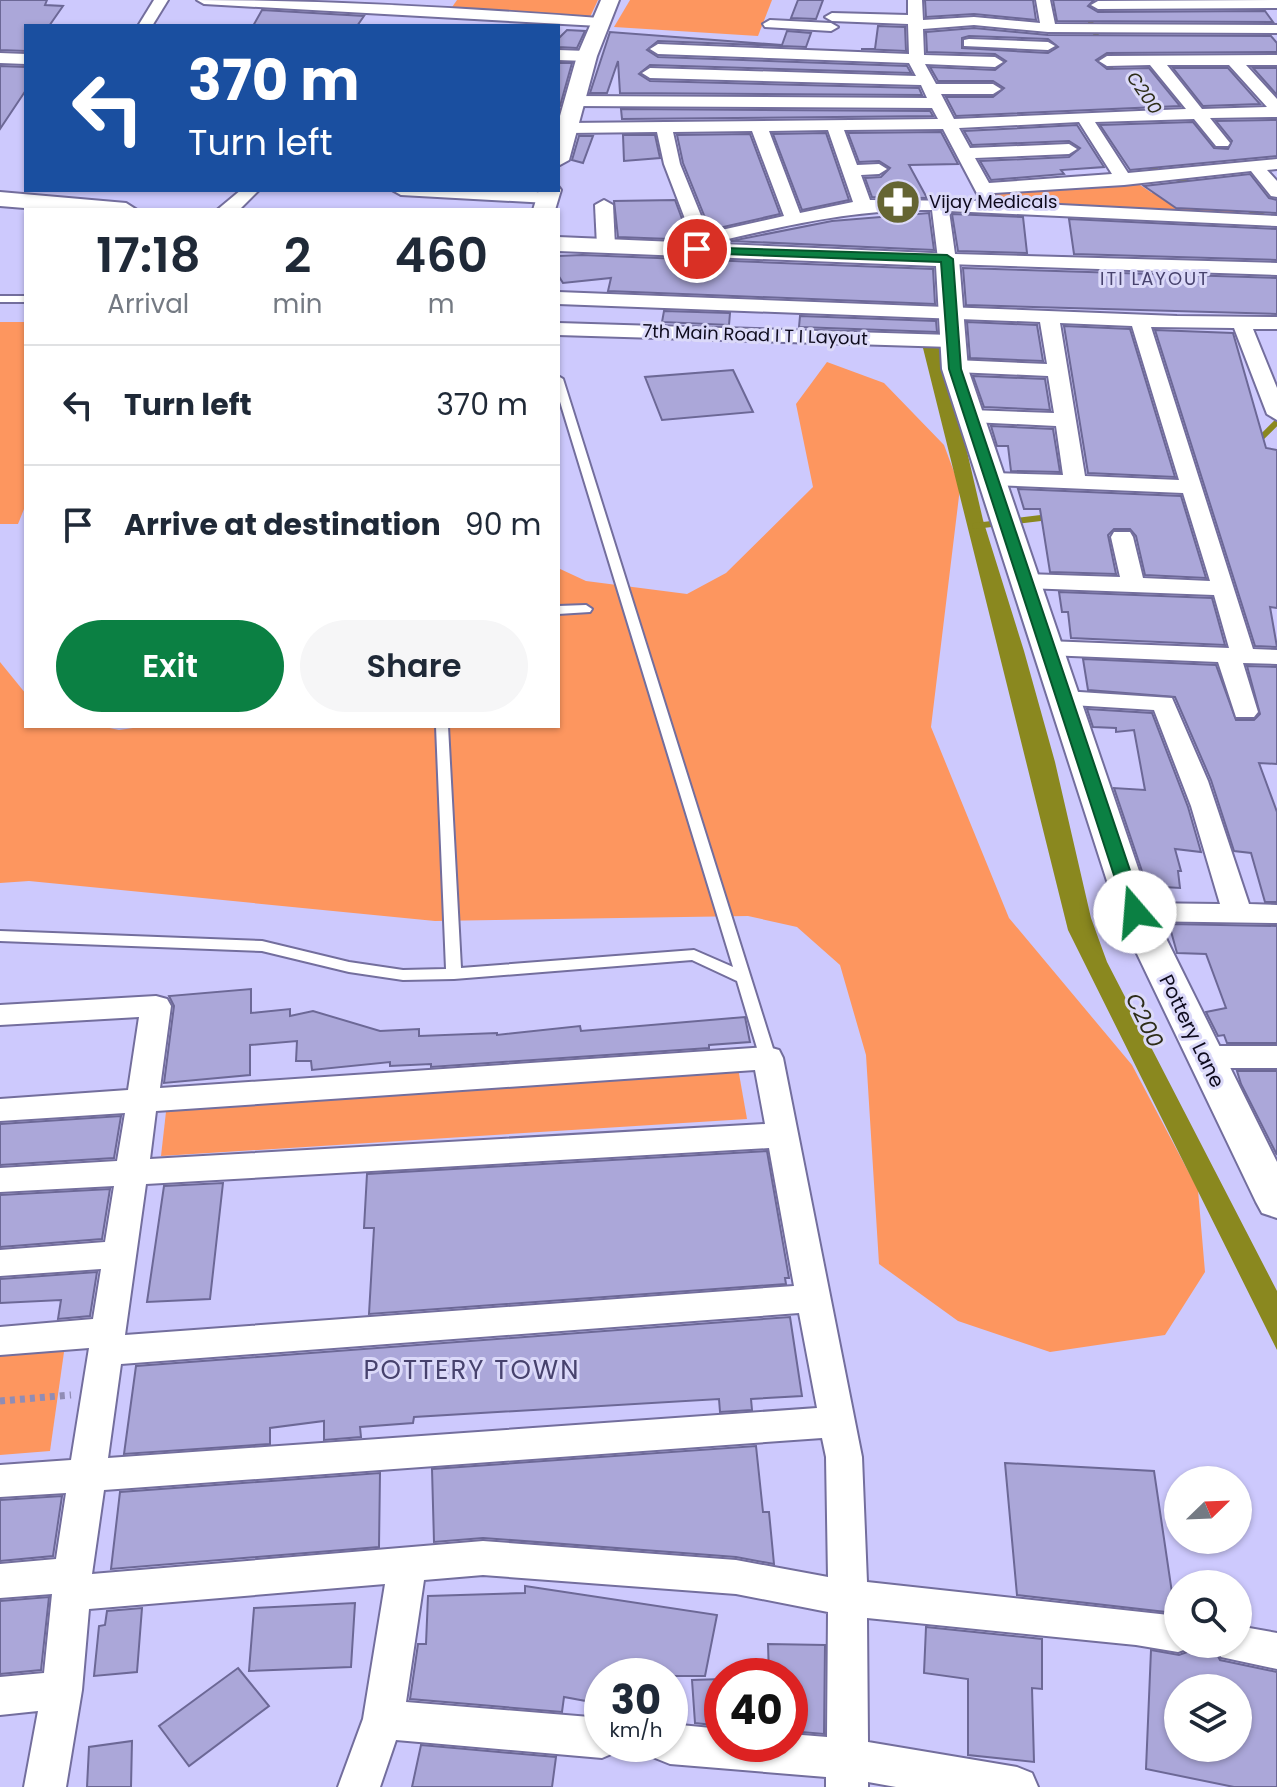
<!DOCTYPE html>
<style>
body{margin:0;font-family:Poppins,sans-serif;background:#f6f6f7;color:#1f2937;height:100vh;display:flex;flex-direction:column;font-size:30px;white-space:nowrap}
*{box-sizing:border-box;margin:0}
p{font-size:26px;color:#747a83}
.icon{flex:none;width:44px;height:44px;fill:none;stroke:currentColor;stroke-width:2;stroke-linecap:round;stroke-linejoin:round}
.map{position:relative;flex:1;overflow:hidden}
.sheet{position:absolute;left:24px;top:208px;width:536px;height:520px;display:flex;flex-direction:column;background:#fff;border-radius:0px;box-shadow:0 2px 6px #0004}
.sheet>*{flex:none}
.hud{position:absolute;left:24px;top:24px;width:536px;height:168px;border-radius:0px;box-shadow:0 2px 6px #0004;background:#1a4fa0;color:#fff;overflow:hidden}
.needle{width:52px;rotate:67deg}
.controls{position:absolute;left:1164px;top:1466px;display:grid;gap:16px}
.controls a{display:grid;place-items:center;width:88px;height:88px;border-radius:50%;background:#fff;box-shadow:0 2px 6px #0004;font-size:40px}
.speed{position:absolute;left:584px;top:1658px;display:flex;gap:16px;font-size:40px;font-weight:700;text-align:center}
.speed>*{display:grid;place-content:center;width:104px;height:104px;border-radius:50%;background:#fff;box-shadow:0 2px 6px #0004;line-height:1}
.speed small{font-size:20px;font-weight:400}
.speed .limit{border:12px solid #d22;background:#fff;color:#111}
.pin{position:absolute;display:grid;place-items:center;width:68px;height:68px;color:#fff;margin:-34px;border:4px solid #fff;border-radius:50%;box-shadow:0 2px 8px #0007}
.me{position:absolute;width:88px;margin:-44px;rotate:342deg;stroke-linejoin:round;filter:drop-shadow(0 0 6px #0008)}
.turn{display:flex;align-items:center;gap:28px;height:168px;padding:0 32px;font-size:36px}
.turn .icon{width:104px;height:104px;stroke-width:2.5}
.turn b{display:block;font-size:56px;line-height:68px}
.eta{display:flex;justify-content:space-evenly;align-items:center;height:136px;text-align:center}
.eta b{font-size:48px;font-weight:600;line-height:56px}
.button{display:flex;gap:16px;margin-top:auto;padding:16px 32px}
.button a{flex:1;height:92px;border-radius:48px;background:#0b8043;color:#fff;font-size:32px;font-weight:600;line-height:92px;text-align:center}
.button a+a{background:#f6f6f7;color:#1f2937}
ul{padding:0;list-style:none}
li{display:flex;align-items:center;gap:24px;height:120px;padding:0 32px;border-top:2px solid #e0e1e3}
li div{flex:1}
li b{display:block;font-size:30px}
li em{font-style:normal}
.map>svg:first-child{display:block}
</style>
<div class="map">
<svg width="1277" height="1787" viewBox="0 0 1277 1787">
<rect width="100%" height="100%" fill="#cdc9fd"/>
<g fill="#fd965f">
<path d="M457 0H598L590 17 450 10Z"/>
<path d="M630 0H772L758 36 614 27Z"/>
<path d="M1125 175 1152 193H1197L1250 217 1000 209 990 182Z"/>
<path d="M0 322H26V504L18 524H0Z"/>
<path d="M827 362 884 383 944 445 960 488 931 727 1009 918 1132 1065 1198 1190 1205 1272 1165 1335 1050 1352 958 1321 879 1264 866 1055 840 965 797 927 748 916 435 921 29 881 0 883V662L26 694V726H100L119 730 147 726H558V568L586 581 687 594 726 573 813 487 796 404Z"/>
<path d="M738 1068 747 1119 161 1156 167 1103Z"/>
<path d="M65 1345 50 1451 0 1455V1349Z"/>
</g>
<path fill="#8a881f" d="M922 344H942L983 520 1024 651 1055 762 1091 918 1107 962 1277 1291V1350L1068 930Z"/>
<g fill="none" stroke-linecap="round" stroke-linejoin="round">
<g stroke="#8a881f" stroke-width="5">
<path d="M1081 0 1114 76"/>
<path d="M1148 162 1159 173 1192 184"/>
<path d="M1245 208 1277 222"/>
</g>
<g stroke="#8a881f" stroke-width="6">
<path d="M1255 444 1277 422"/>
<path d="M975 526 1049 517"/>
</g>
</g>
<g fill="#aba7d9" stroke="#6c6896" stroke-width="2" fill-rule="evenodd">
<path d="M0 0H47L45 5 63 6 49 26H26V51L0 50Z"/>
<path d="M798 0H823L816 19 791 18Z"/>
<path d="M925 0H1033L1036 20 974 14 926 17Z"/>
<path d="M1053 0H1094L1088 6 1098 12 1265 11 1273 22 1057 21Z"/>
<path d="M262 10 364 16 357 26H253Z"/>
<path d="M878 26 905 27 906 51 861 49H875Z"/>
<path d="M974 28 1048 35 1271 36 1277 43V52L1107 53 1096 60 1107 69 1149 68 1180 106 956 116 946 97H993L1004 88 993 81H938L930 67 995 70 1006 61 995 54 927 52 926 32ZM969 36 1048 39 1058 47 1048 53 962 48V38Z"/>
<path d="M567 30 585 31 577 48 558 47V39Z"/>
<path d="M787 31 811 33 806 47 658 41 647 50 658 57 907 66 911 73 650 65 639 74 650 81 919 88 922 95 620 93 618 61 607 93H590L610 32 782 45Z"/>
<path d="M558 63H572L560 106H558Z"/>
<path d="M0 66 26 67V90L0 129Z"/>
<path d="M1173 68H1228L1260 104 1203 106Z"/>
<path d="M1253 68H1277V95Z"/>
<path d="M621 109 930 111 933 116 622 119Z"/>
<path d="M1277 120V156L1130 170 1100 125 1193 122 1214 148 1228 149 1232 141 1216 121Z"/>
<path d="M1077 125 1104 167 1061 170 1064 174 991 180 980 161 1069 157 1080 148 1069 141 972 145 964 131Z"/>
<path d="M941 132 958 164 909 165 927 198 872 197 865 178 881 177 890 168 879 161 859 162 848 133Z"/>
<path d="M826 133 849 200 802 210 773 134Z"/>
<path d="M750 134 780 214 710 230 683 163 677 135Z"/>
<path d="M623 135H655L660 158 624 161Z"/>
<path d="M579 136H593L583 163 572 160Z"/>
<path d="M1250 174 1269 198 1277 200V213L1176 208 1144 186Z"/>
<path d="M675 200 688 235 670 239 618 237 614 201Z"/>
<path d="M929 213 934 250 731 241 832 221Z"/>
<path d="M952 214 1023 217 1027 253 958 251Z"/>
<path d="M1069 219 1277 229V260L1074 254Z"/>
<path d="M582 255 933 269 935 304 608 291 611 278 563 283 558 275V256Z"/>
<path d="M963 268 1277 278V314L966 305Z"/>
<path d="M664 311 730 313 729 325 662 322Z"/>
<path d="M800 316 936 321 937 332 799 327Z"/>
<path d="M967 322 1037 325 1043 361 970 358Z"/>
<path d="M1064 326 1130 329 1175 477 1088 473Z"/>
<path d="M1155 330 1233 333 1266 448 1277 450V608L1270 607 1277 647 1255 646Z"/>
<path d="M733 370 753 412 662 420 645 377Z"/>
<path d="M973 376 1045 379 1050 410 984 407Z"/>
<path d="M991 426 1053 429 1060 472 1011 471 1008 446H997Z"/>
<path d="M1018 489 1181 496 1206 578 1145 575 1136 536 1130 529H1114L1108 535 1116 574 1050 572 1040 509H1024Z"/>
<path d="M1059 592 1212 598 1225 645 1071 638 1068 612H1062Z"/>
<path d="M1083 659 1216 665 1236 720H1254L1260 714 1247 666 1277 667V764L1259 763 1277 812V902H1265L1251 853 1234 851 1211 780 1175 697 1088 690Z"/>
<path d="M1087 709 1152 713 1188 807 1201 852 1175 849 1181 871H1178L1180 888 1147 886 1114 788 1145 790 1134 730 1116 732V728L1093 727Z"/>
<path d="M1169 924 1277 926V1043H1227L1224 1035 1218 1036 1206 1012 1226 1008 1206 954 1177 953Z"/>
<path d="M251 989V1013L290 1009V1016L313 1011 380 1031 419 1029V1036L497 1033V1035L580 1026 581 1031 745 1017 750 1042 709 1045V1048L431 1067V1064L390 1066V1062L312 1070 311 1061H296L297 1041 250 1045V1075L164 1083 174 1006 169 996Z"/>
<path d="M1237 1071H1277V1155L1241 1084Z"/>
<path d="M121 1116 114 1158 0 1165V1124Z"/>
<path d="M767 1151 789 1278H785L786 1284 369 1314 374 1228H364L367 1174Z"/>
<path d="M223 1183 210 1299 147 1302 164 1186Z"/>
<path d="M110 1189 102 1239 0 1247V1195Z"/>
<path d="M97 1272 90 1316 58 1319 61 1300 0 1303V1279Z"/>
<path d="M790 1317 802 1396 751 1399 752 1410 720 1412 719 1399 414 1417 413 1423 360 1427 361 1437 324 1440V1421L270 1428V1444L124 1454 136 1366Z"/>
<path d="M756 1446 763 1512H769L774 1564 736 1557 483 1538 434 1542 432 1469Z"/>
<path d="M1005 1463 1154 1471 1175 1613 1017 1595Z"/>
<path d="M380 1473 379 1547 111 1569 120 1492Z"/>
<path d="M62 1496 53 1556 0 1561V1500Z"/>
<path d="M525 1586 717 1615 705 1676H602V1704L564 1697 562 1712 410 1699 418 1644H426L428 1596 525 1593Z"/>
<path d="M49 1597 41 1670 0 1674V1601Z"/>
<path d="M355 1603 351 1667 249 1671 254 1608Z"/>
<path d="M142 1608 137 1672 94 1676 99 1626 105 1625 107 1611Z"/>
<path d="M926 1627 1042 1639V1689L1032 1688 1034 1762 968 1755V1679L924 1673Z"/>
<path d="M768 1644 825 1645 824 1734 790 1731V1676H769Z"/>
<path d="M1196 1644 1213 1646 1220 1660 1277 1672V1787H1234L1146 1769 1151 1650 1179 1655 1193 1650ZM1178 1688H1238V1748H1178Z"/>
<path d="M238 1668 269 1706 189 1766 159 1726Z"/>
<path d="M722 1679V1726L695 1723 692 1680Z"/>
<path d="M132 1741 131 1787H87L89 1747Z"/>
<path d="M421 1745 556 1757 552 1787H412Z"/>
</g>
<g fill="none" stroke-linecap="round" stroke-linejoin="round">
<g stroke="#736e9d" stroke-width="4">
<g id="service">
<rect x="0" y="296" width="26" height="6"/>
<path d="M558 376 563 379 776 1058 773 1062H763L760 1058 737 981 692 960 454 979 403 980 349 972 262 951 0 941V931L262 941 349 962 403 970 446 969 436 726H448L461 968 694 950 733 967 558 395Z"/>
<path d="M586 605 592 609 590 612 558 614V606Z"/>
</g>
</g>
<g stroke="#736e9d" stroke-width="4">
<g id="minor">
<path d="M154 0H168L152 26H138Z"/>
<path d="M197 0C331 0 465 8 599 18L606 22 599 26 204 4Z"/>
<path d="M908 0H922L923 20 974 17 1040 23 1036 0H1050L1055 24 1277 25V33L1048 32 974 25 923 29 924 55 995 57 1003 62 995 67 925 64 936 84H993L1001 89 993 94H941L954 119 1186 109 1150 65 1107 66 1099 61 1107 56 1277 55V65H1246L1277 99V117L1210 118 1230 143 1228 146H1216L1194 119 1095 122 1128 173 1277 159V169L1267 170 1277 181V197L1271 196 1251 171 1124 185 994 193 999 202 1277 216V226L949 211 955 254 1277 263V275L947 264 938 259 932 210C841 208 755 234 666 253L660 252 657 248 660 244 692 237 664 164 657 132 567 133 559 128 567 123 938 119 932 108 574 106 566 101 574 96 927 98 921 85 650 78 642 73 650 68 916 76 909 63 658 54 650 49 658 44 909 54 908 24 832 21 825 17 832 13 908 15ZM1167 65H1229L1267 107 1202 109ZM1079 122 1112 174 989 183 975 158 1069 154 1077 149 1069 144 970 148 959 128ZM943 129 981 201 870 200 861 175 879 174 887 169 879 164 857 165 844 130ZM828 130 853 202 800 213 769 131ZM752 131 784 216 708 233 680 164 673 132Z"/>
<path d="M1277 0V8L1098 9 1091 5 1098 1Z"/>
<path d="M770 20 831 23 838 27 831 31 765 27 763 24Z"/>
<path d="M969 39 1048 42 1055 46 1048 50 964 46V40Z"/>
<path d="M558 50 587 51 595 56 587 61 558 60Z"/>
<path d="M0 53 26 54V64L0 63Z"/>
<path d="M241 190H259L239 210H217Z"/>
<path d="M392 190C419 190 543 185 557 198L548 203 401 195Z"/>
<path d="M604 200 613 205 615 246 606 251 597 246 595 205Z"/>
<path d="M558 292 1177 316 1277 317V329H1253L1277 388V420L1267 414 1234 328 1151 327 1253 649 1277 650V664L1243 663 1258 712 1254 717H1236L1218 662 1047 655 1038 653 1035 648 1038 643 1047 641 1229 648 1214 595 1025 588 1017 586 1013 581 1017 576 1025 574 1120 577 1111 537 1114 532H1130L1133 537 1143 578 1210 581 1183 493 992 485 981 479 992 473 1063 475 1056 426 971 422 961 416 971 410 1054 413 1048 376 955 372 945 366 955 360 1047 364 1040 322 558 304ZM1060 323 1132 326 1179 480 1085 476Z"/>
<path d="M558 323 951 335 961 341 951 347 558 335Z"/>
<path d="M1064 691 1172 698 1208 781 1249 904 1277 905V923L1135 921 1125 919 1121 912 1125 905 1135 903 1220 904 1191 806 1154 710 1055 704 1051 699 1055 694Z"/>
<path d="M156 996 167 999 171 1006 160 1088 768 1047 779 1050 783 1058 862 1457 867 1582 1178 1616V1644H1193L1192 1647 1178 1652 1136 1645 867 1618 868 1742 1017 1767 1032 1773 1038 1787H896L868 1782V1787H826V1777L670 1764 655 1758 649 1744H670V1724L722 1729V1744H790V1734L827 1737 828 1612 736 1594 483 1575 424 1580 406 1702 602 1718V1744H620L616 1752 602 1758 396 1740 380 1787H338L363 1719 385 1584 89 1609 82 1690 66 1787H24L38 1711 0 1715V1677L44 1673 52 1594 0 1598V1564L56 1559 66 1493 0 1497V1465L71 1460 89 1348 0 1355V1327L93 1319 101 1269 0 1276V1250L105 1242 114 1186 0 1192V1168L117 1161 125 1113 0 1121V1099L128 1090 139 1017 0 1025V1005ZM755 1070 765 1124 150 1159 156 1111ZM769 1148 794 1286 125 1335 146 1184ZM799 1313 817 1408 108 1458 121 1364ZM822 1438 826 1457 828 1577 736 1560 483 1541 92 1574 104 1490Z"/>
<path d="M1204 1046H1277V1068H1204L1193 1065 1189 1057 1193 1049Z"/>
<path d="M1238 1626 1277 1633V1669L1221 1657 1215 1644H1238Z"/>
</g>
</g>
<g stroke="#736e9d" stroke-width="4">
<g id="tertiary">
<path d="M601 0H619L597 56 569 160 558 166V123L577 56Z"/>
<path d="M558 186 561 190 555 210H533L539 190H558Z"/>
<path d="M0 192 126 203 137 210H49L0 206Z"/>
<path d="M558 237 955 254 959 259 968 369 1153 912 1277 1162V1218L1262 1213 1256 1202 1117 912 942 369 936 266 558 251Z"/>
</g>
</g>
<path stroke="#908cb5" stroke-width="7" stroke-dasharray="5 5" stroke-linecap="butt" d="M0 1401 71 1395"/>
<use href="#service" fill="#fff" fill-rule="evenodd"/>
<use href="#minor" fill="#fff" fill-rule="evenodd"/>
<use href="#tertiary" fill="#fff" fill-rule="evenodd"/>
</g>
<path fill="#0b8043" stroke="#07532c" stroke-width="2" d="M693 247 947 255 953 259 961 369 1144 912 1141 917H1128L1126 912 949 369 941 262 697 253 693 252Z"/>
<defs>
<g id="pharmacy-disc" transform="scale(2.3)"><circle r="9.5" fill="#656532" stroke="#dbd9f9"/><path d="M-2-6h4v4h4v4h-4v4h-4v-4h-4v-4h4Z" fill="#fff"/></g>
</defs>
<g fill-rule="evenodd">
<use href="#pharmacy-disc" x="898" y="202"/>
</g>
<g text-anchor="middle" stroke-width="6" stroke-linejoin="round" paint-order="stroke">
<g font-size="18" font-style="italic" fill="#2d2d18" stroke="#dbd9f9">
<text transform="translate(1144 93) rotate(56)" y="6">C200</text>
</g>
<g font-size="18" fill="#0e0b1d" stroke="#dbd9f9" text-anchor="start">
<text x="929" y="208">Vijay Medicals</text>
</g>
<g font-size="18" letter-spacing="2" fill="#47426d" stroke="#dbd9f9">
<text x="1155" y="285">ITI LAYOUT</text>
</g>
<g font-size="18" fill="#0e0b1d" stroke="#dbd9f9">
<text transform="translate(755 335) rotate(2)" y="6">7th Main Road I T I Layout</text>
</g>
<g font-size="20" fill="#0e0b1d" stroke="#dbd9f9">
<text transform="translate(1192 1031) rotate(64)" y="7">Pottery Lane</text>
</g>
<g font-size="22" font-style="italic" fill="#2d2d18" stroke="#dbd9f9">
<text transform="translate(1145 1020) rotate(64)" y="8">C200</text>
</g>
<g font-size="26" letter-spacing="2" fill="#47426d" stroke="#dbd9f9">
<text x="472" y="1379">POTTERY TOWN</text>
</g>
</g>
</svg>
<div class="controls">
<a><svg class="needle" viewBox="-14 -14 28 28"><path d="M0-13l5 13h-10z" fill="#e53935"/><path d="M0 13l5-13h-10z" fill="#747a83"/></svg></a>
<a><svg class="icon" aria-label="search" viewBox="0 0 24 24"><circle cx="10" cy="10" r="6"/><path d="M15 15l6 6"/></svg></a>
<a><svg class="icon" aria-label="layers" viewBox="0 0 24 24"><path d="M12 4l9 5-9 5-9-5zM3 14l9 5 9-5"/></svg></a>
</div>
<div class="speed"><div>30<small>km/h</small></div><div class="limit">40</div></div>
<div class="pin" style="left:697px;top:249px;background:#d93025"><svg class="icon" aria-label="arrive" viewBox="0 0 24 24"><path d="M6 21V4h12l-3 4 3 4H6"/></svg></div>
<svg class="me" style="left:1135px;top:912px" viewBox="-20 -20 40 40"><circle r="19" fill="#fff"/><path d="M0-13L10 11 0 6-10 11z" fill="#0b8043"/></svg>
<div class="hud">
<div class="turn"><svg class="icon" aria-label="left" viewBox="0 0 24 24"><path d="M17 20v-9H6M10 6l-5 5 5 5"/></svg><div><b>370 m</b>Turn left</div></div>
</div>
<section class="sheet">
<div class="eta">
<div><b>17:18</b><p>Arrival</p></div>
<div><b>2</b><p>min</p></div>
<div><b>460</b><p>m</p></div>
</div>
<ul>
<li><svg class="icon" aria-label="left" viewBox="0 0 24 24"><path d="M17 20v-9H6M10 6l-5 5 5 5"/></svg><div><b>Turn left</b></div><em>370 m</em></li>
<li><svg class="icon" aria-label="arrive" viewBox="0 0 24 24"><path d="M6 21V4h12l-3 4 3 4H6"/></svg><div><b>Arrive at destination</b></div><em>90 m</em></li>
</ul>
<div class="button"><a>Exit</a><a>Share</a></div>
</section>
</div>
